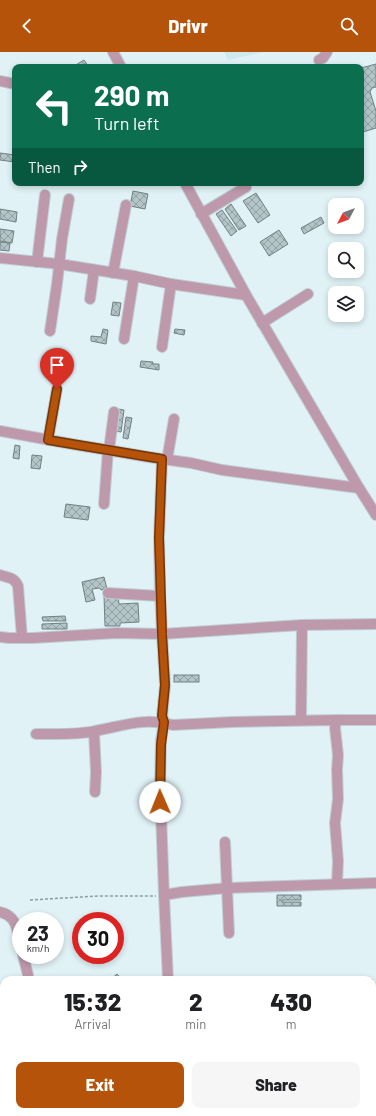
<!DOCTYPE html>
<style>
body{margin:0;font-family:Barlow,sans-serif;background:#f6f6f6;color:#202124;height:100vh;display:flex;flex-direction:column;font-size:15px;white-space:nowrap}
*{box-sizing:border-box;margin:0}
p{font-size:13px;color:#757577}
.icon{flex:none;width:22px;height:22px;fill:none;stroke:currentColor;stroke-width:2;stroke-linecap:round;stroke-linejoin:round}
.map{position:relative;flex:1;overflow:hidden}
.sheet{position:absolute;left:0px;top:924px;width:376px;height:140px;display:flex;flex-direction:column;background:#fff;border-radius:12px 12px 0 0;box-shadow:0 2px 6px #0003}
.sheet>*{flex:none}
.guide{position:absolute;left:12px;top:12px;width:352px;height:122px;border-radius:8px;box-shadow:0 2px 6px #0003;background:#0b6e4f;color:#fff;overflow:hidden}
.needle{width:26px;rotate:229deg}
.fabs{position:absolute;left:328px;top:146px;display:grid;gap:8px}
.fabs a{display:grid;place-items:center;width:36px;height:36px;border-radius:8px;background:#fff;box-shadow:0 2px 6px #0003;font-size:20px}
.speed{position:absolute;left:12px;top:860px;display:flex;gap:8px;font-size:20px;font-weight:700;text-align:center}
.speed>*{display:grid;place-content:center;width:52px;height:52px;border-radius:50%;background:#fff;box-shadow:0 2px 6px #0003;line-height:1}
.speed small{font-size:10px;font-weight:400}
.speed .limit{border:6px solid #d22;background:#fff;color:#111}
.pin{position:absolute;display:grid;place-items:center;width:34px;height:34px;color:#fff;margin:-41px -17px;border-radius:50% 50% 50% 0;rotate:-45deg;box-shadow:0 0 4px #0007}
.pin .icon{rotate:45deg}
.me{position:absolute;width:44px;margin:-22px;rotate:359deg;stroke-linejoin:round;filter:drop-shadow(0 0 3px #0008)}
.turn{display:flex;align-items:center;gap:14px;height:84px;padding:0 16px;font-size:18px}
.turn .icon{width:52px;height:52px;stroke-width:2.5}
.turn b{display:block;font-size:28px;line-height:34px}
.then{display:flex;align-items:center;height:38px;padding:0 16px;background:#0003;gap:8px;font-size:15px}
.eta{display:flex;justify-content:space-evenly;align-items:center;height:68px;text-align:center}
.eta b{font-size:24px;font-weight:800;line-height:28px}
.cta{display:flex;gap:8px;margin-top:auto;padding:8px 16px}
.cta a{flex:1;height:46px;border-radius:8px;background:#b45309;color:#fff;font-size:16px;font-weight:800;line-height:46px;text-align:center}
.cta a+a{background:#f6f6f6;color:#202124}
header{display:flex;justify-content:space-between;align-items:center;height:52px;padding:0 16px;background:#b45309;color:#fff;font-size:18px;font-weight:800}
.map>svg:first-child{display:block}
</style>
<header><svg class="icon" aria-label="back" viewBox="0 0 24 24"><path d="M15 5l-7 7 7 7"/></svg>Drivr<svg class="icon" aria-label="search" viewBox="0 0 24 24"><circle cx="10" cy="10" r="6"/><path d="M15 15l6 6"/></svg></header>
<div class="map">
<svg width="376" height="1064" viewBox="0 0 376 1064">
<defs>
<pattern id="building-cross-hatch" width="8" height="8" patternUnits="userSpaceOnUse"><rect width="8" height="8" fill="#b3c5c8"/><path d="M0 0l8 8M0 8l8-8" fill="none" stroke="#92a0a3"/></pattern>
</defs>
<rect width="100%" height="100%" fill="#e0f2f6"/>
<path fill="#cde8ee" d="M224 0H264L228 8Z"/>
<g fill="url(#building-cross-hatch)" stroke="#708184">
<path d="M84 8 89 15H75L74 14Z"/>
<path d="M376 12V35L372 36 370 40 376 59V76L363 80 361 72 364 65 361 55V16Z"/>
<path d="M0 101 15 103V110L0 108Z"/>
<path d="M133 139 148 142 145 157 130 154Z"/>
<path d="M256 141 270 163 258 171 243 149Z"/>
<path d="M231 152 246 174 239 178 225 157Z"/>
<path d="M0 157 17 160 16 170 0 167Z"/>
<path d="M222 158 237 179 231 184 216 162Z"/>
<path d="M321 165 324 171 304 182 301 176Z"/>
<path d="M0 177 14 179 12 191 0 189Z"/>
<path d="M279 178 288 192 269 204 260 190Z"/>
<path d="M0 190 10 191 9 199 0 198Z"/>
<path d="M113 250 121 251 119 264 111 263Z"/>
<path d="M103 277 108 278 106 292 91 289V284L101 285Z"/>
<path d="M175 277 185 278 184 283 174 281Z"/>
<path d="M141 309 153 310V312H159V318L140 315Z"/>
<path d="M118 357 124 358 121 380 115 379Z"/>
<path d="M126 365 132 366 128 387 123 386Z"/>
<path d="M15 393 20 394 19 407 13 406Z"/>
<path d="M32 403 42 404 40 417 31 416Z"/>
<path d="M66 452 90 455 88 468 64 465Z"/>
<path d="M104 525 107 537 101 538 100 536 92 537 95 548 86 550 82 530Z"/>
<path d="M104 544H118L119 552 138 551 139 570 120 571V574H105Z"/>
<path d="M65 564 66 569H43L42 565Z"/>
<path d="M67 571V577H42V572Z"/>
<rect x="174" y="623" width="25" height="7"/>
<path d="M277 843H301V848H282V850H301V854H277Z"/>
<path d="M117 922 121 926 119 928H110Z"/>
<path d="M208 1060H216V1062L241 1061V1064H208Z"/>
</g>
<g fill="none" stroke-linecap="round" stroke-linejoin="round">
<g stroke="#bfcfd3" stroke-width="12">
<g id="minor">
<path d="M113 0 121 15"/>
<path d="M319 8 323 6 327 0"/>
<path d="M0 29 15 32"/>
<path d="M185 131 246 243 359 436 376 463"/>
<path d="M201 162 246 135"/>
<path d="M0 206 59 212 134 224 171 232 246 243"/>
<path d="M37 210 45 143"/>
<path d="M113 221 126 153"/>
<path d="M90 247 94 218"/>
<path d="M262 271 308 242"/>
<path d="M50 279 57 232 62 187 69 147"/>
<path d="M124 287 134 224"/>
<path d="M162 295 171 232"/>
<path d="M0 379 77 393 108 398 148 405 191 411 222 418 359 436"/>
<path d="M48 388 57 337"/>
<path d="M109 398 114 360"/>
<path d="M162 407 159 486 160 540 162 582 165 633 162 664 164 670 161 688 160 734 164 843 168 928"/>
<path d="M167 408 174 367"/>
<path d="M104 452 108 398"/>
<path d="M0 523C9 526 14 525 18 534L22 586"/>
<path d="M108 541 160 544"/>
<path d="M0 585 9 586H33L117 581 162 582 302 573 376 572"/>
<path d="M301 668 302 573"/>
<path d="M336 668H376"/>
<path d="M94 680 96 720 95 740"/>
<path d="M36 682C55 682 76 683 95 679 123 674 144 665 173 673L232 670 336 668 335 676 338 703 337 718 338 747 335 771 338 809 337 832"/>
<path d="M225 790 229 881"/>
<path d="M164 843 182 840 228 836 376 831"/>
<path d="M0 860C18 864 17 880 21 895"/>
<path d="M23 903 28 923"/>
<path d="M372 1031H376"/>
<path d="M0 1046H4"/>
<path d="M76 1060V1064"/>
<path d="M113 1060V1064"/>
<path d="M204 1060V1064"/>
<path d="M259 1060 260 1064"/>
<path d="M363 1060V1064"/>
<path d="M295 1064V1060"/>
</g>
</g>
<g stroke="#8e9b9e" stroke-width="1.5" stroke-dasharray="3 2" stroke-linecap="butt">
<path d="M30 848 98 844H156"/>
<path d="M372 929V927"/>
</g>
<use href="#minor" stroke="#be99ac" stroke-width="10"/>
</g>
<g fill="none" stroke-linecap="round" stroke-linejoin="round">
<g stroke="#753606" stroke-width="10">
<path id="route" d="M57 337 48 388 162 407 159 486 160 515 162 582 165 633 162 664 164 670 161 693 160 750"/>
</g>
<use href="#route" stroke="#b45309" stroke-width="7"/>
</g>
</svg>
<div class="fabs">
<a><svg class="needle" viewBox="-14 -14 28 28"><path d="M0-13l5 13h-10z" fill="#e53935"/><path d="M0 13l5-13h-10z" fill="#757577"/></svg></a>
<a><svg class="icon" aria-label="search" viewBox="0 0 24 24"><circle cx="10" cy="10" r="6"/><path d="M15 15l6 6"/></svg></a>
<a><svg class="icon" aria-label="layers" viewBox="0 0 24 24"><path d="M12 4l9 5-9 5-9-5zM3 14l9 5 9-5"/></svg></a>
</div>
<div class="speed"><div>23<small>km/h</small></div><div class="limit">30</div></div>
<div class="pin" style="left:57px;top:337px;background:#d93025"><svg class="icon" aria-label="arrive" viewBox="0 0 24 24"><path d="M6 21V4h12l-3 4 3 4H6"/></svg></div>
<svg class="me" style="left:160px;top:750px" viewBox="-20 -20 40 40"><circle r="19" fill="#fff"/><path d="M0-13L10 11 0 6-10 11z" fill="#b45309"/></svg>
<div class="guide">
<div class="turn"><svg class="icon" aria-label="left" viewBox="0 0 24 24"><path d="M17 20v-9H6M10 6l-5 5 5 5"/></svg><div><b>290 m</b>Turn left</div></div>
<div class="then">Then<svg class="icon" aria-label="right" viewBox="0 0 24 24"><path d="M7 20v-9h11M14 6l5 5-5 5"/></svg></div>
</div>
<section class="sheet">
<div class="eta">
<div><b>15:32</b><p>Arrival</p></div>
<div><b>2</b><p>min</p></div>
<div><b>430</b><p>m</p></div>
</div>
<div class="cta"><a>Exit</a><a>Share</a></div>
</section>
</div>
